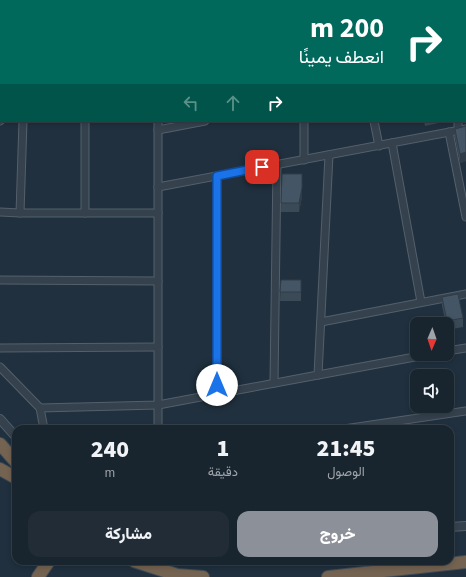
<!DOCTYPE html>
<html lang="ar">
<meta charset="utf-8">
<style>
body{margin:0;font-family:"Source Sans 3",Vazirmatn,sans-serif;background:#212c36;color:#f1f3f6;direction:rtl;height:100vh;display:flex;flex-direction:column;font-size:15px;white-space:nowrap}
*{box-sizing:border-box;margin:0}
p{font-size:13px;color:#9fa4aa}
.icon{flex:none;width:22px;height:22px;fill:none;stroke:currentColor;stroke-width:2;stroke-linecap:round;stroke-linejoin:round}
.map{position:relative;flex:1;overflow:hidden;direction:ltr}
.details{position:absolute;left:12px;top:425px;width:442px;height:140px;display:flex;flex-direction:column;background:#18242e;border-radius:12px;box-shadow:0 2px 6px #0003,0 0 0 1px #36414a;direction:rtl}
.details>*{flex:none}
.guide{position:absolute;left:0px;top:0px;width:466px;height:122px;box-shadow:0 2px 6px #0003,0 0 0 1px #36414a;direction:rtl;background:#00695c;color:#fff;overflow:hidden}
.needle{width:26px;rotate:182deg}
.fabs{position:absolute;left:410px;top:317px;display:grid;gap:8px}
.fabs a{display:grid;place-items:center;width:44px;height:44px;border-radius:8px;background:#18242e;box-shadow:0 2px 6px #0003,0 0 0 1px #36414a;font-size:20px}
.pin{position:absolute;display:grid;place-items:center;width:34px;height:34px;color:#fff;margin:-17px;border-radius:8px;box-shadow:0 2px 6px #0006}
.me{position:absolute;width:44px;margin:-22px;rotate:0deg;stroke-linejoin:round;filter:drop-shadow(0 0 3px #0008)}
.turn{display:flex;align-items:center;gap:14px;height:84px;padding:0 16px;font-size:18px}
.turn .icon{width:52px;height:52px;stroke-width:2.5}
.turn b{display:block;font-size:28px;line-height:34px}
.lanes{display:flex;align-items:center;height:38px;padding:0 16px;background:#0003;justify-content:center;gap:20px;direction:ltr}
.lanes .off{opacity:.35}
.eta{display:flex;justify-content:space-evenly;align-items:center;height:68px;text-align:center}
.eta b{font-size:24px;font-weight:800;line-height:28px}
.cta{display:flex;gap:8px;margin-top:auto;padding:8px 16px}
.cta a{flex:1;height:46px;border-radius:12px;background:#8c9099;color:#fff;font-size:16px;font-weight:800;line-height:46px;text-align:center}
.cta a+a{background:#212c36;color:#f1f3f6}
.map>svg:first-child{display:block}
</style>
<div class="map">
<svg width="466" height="577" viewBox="0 0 466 577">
<rect width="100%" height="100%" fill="#20303e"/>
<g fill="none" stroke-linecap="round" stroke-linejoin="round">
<g stroke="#53606c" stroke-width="9">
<g id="minor">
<path d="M159 0V1"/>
<path d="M301 0V1"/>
<path d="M465 6H466"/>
<path d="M465 72 466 71"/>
<path d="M0 121 1 120"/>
<path d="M23 121 20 213H85V121"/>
<path d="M374 121 379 146"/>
<path d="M458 121V131"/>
<path d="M158 130 205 121"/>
<path d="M449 132 466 217"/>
<path d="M392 143 421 302"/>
<path d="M304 160V121"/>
<path d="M158 187 466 129"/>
<path d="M0 212 20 213"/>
<path d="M85 213H158"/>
<path d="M0 280 158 281"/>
<path d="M321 322 466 294"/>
<path d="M0 348 158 347"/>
<path d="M447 351 466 348"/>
<path d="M0 367 40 408 44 429"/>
<path d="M318 375 431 354"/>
<path d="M274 383 277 165"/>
<path d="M217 394V176"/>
<path d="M40 408 158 405 318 375 329 155"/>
<path d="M158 429V121"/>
<path d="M344 429 466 411"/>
</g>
</g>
<g stroke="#53606c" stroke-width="10">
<g id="tertiary">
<path d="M0 419 16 437"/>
<path d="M450 527 466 526"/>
</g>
</g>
<g stroke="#404d59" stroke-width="14">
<g id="motorway">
<path d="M0 444 16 462"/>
<path d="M0 469 16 478"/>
<path d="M134 561 177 575 203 577"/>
<path d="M38 577 49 561"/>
<path d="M328 577 466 562"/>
</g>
</g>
<use href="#minor" stroke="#35424e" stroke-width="7"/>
<use href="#tertiary" stroke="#35424e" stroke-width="8"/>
<use href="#motorway" stroke="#756351" stroke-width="12"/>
</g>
<g fill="#3a4a57">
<path d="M0 0 1 1V15H0Z"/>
<rect x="49" y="0" width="22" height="1"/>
<path d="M424 121H439V123L425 126Z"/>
<path d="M466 126V161L460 163 455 138V129Z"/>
<path d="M282 174 302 197 299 212H281Z"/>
<path d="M281 280H301V301H280Z"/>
<path d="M442 297 463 318V327L447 330V324H446L442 306Z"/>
</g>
<g fill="#303c47">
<path d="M466 152V161L460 163V154Z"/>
<path d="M302 188V197L299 212V203Z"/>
</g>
<g fill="#445665" stroke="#303c47">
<path d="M0 0H12V1H1V4H0Z"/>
<path d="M194 0H244L245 1H194Z"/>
<path d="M466 126V152L460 154 455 129Z"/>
<path d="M282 174H302V188L299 203H281Z"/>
<path d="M281 280H301V292H280Z"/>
<path d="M458 294 463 318 447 321 442 297Z"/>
</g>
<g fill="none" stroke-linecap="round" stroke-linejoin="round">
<g stroke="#114b97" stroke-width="10">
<path id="route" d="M217 385V176L262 167"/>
</g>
<use href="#route" stroke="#1a73e8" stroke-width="7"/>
</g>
</svg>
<div class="fabs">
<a><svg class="needle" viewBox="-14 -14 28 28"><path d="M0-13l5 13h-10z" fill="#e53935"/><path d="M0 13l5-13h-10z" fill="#9fa4aa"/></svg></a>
<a><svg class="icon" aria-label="sound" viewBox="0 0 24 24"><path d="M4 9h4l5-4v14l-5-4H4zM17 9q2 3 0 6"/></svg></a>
</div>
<div class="pin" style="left:262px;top:167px;background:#d93025"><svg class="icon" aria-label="arrive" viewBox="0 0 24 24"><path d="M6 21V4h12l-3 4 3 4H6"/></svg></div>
<svg class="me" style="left:217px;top:385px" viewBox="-20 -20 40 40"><circle r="19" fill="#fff"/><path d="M0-13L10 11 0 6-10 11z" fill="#1a73e8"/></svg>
<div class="guide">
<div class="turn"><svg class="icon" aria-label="right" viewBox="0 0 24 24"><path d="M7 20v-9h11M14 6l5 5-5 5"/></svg><div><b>200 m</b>انعطف يمينًا</div></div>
<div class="lanes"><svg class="icon off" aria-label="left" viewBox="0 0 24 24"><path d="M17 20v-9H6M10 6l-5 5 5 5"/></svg><svg class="icon off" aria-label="ahead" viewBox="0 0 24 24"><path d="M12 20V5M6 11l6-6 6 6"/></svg><svg class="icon" aria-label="right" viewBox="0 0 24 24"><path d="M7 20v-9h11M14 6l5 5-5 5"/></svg></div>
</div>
<section class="details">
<div class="eta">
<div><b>21:45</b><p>الوصول</p></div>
<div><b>1</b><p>دقيقة</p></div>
<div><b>240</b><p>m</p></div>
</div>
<div class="cta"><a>خروج</a><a>مشاركة</a></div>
</section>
</div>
